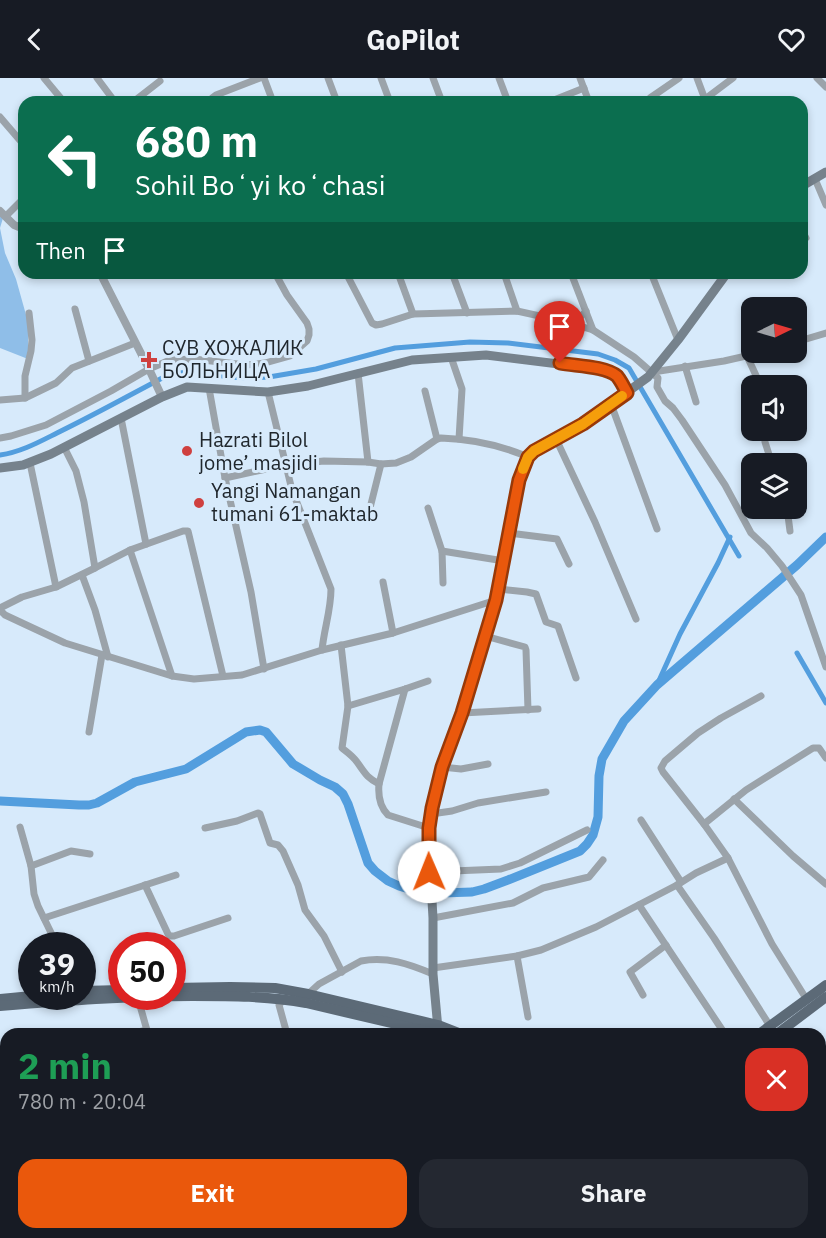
<!DOCTYPE html>
<meta charset="utf-8">
<style>
body{margin:0;font-family:"IBM Plex Sans",sans-serif;background:#242831;color:#f1f3f6;height:100vh;display:flex;flex-direction:column;font-size:22px;white-space:nowrap}
*{box-sizing:border-box;margin:0}
p{font-size:20px;color:#9ea1a6}
.icon{flex:none;width:33px;height:33px;fill:none;stroke:currentColor;stroke-width:2;stroke-linecap:round;stroke-linejoin:round}
.map{position:relative;flex:1;overflow:hidden}
.panel{position:absolute;left:0px;top:950px;width:826px;height:212px;display:flex;flex-direction:column;background:#171b24;border-radius:18px 18px 0 0;box-shadow:0 3px 9px #0003}
.panel>*{flex:none}
.top-card{position:absolute;left:18px;top:18px;width:790px;height:183px;border-radius:18px;box-shadow:0 3px 9px #0003;background:#0b6e4f;color:#fff;overflow:hidden}
.needle{width:39px;rotate:85deg}
.controls{position:absolute;left:741px;top:219px;display:grid;gap:12px}
.controls a{display:grid;place-items:center;width:66px;height:66px;border-radius:12px;background:#171b24;box-shadow:0 3px 9px #0003;font-size:30px}
.speed{position:absolute;left:18px;top:854px;display:flex;gap:12px;font-size:30px;font-weight:700;text-align:center}
.speed>*{display:grid;place-content:center;width:78px;height:78px;border-radius:50%;background:#171b24;box-shadow:0 3px 9px #0003;line-height:1}
.speed small{font-size:15px;font-weight:400}
.speed .limit{border:9px solid #d22;background:#fff;color:#111}
.pin{position:absolute;display:grid;place-items:center;width:51px;height:51px;color:#fff;margin:-62px -26px;border-radius:50% 50% 50% 0;rotate:-45deg;box-shadow:0 0 6px #0007}
.pin .icon{rotate:45deg}
.me{position:absolute;width:66px;margin:-33px;rotate:359deg;stroke-linejoin:round;filter:drop-shadow(0 0 4px #0008)}
.turn{display:flex;align-items:center;gap:21px;height:126px;padding:0 18px;font-size:27px}
.turn .icon{width:78px;height:78px;stroke-width:2.5}
.turn b{display:block;font-size:42px;line-height:51px}
.then{display:flex;align-items:center;height:57px;padding:0 18px;background:#0003;gap:12px;font-size:22px}
.round{display:grid;place-items:center;flex:none;width:63px;height:63px;border-radius:18px;background:#242831}
.summary{display:flex;align-items:center;justify-content:space-between;height:102px;padding:0 18px}
h1{font-size:36px;font-weight:700;line-height:45px;color:#1e9e55}
.cta{display:flex;gap:12px;margin-top:auto;padding:12px 18px}
.cta a{flex:1;height:69px;border-radius:18px;background:#ea580c;color:#fff;font-size:24px;font-weight:700;line-height:69px;text-align:center}
.cta a+a{background:#242831;color:#f1f3f6}
header{display:flex;justify-content:space-between;align-items:center;height:78px;padding:0 18px;background:#171b24;font-size:27px;font-weight:700}
.map>svg:first-child{display:block}
</style>
<header><svg class="icon" aria-label="back" viewBox="0 0 24 24"><path d="M15 5l-7 7 7 7"/></svg>GoPilot<svg class="icon" aria-label="heart" viewBox="0 0 24 24"><path d="M12 20l-8-8c-3-5 5-10 8-4 3-6 11-1 8 4z"/></svg></header>
<div class="map">
<svg width="826" height="1160" viewBox="0 0 826 1160">
<rect width="100%" height="100%" fill="#d7eafb"/>
<path fill="#8fbee8" d="M0 137 3 140 0 150 5 175 16 201 28 244V281L0 270Z"/>
<g fill="none" stroke-linecap="round" stroke-linejoin="round">
<g stroke="#539ede" stroke-width="5">
<path d="M0 377C21 374 39 364 57 355 94 337 130 317 166 298L176 295 202 294 228 299 250 300 269 299 316 291 395 270 470 264 508 265 598 276 615 282 629 290 739 478"/>
<path d="M797 575 826 625"/>
<path d="M657 607 680 556 718 485 730 459"/>
</g>
<path stroke="#539ede" stroke-width="9" d="M0 723 79 727H89L97 725 135 704 186 691 246 654 260 652 266 654 293 686 320 702 335 709 343 716 348 726 368 785 375 793 388 803 399 808 412 812 442 815 472 814 484 811 508 802 580 773 587 766 593 757 598 739 599 698 602 681 624 643 657 607 797 487 826 459"/>
<g stroke="#9ba3aa" stroke-width="7">
<path d="M44 0 64 24"/>
<path d="M97 0 115 24"/>
<path d="M264 0 273 24"/>
<path d="M328 0 337 24"/>
<path d="M381 0 390 24"/>
<path d="M433 0 442 24"/>
<path d="M499 0 508 24"/>
<path d="M580 0 589 24"/>
<path d="M697 0 706 24"/>
<path d="M817 0 826 9"/>
<path d="M705 21 733 0"/>
<path d="M133 24 160 3"/>
<path d="M212 24V20L216 17 260 0"/>
<path d="M549 24 584 10"/>
<path d="M649 24 650 20 679 0"/>
<path d="M0 39 24 67"/>
<path d="M815 101 826 127"/>
<path d="M6 138 24 120"/>
<path d="M802 153 806 160"/>
<path d="M346 195 372 245 376 247 382 246 413 236 517 233 567 244 593 252 634 279 658 300 657 309 665 323 673 330 682 342 725 407 751 455 767 470 782 488 801 517 826 589"/>
<path d="M398 195 413 236"/>
<path d="M452 195 467 235"/>
<path d="M504 195 517 233"/>
<path d="M571 195 593 252"/>
<path d="M651 195 678 262"/>
<path d="M75 231 89 283"/>
<path d="M574 246 586 233"/>
<path d="M796 264 826 255"/>
<path d="M747 278 759 304 760 308"/>
<path d="M451 279 462 311 459 361"/>
<path d="M685 288 696 324"/>
<path d="M653 294 724 283 764 274"/>
<path d="M358 295 368 384"/>
<path d="M209 310 225 400 251 514 264 591"/>
<path d="M425 313 437 361"/>
<path d="M268 314 292 412 331 511C331 532 324 551 322 572"/>
<path d="M25 320V298L31 273 32 262 29 235"/>
<path d="M0 322 25 320 56 305 72 290 135 265"/>
<path d="M611 326 657 451"/>
<path d="M121 340 146 466"/>
<path d="M764 352 765 364 772 386"/>
<path d="M0 360 11 358 46 347 111 313 149 291 170 282 194 281 246 287 265 285 290 278 307 263 309 257V251L307 245 287 217 275 195"/>
<path d="M556 361 595 444 636 541"/>
<path d="M64 369 76 393 84 424 95 490 130 472 183 453H188L223 598"/>
<path d="M30 385 56 509"/>
<path d="M225 400 285 387 324 383 368 384 381 386 396 385 411 379 437 361 441 360C472 361 500 367 528 379"/>
<path d="M370 430 381 386"/>
<path d="M428 430 442 473 443 505"/>
<path d="M787 430 790 453"/>
<path d="M509 455 557 461 569 486"/>
<path d="M130 472 172 598"/>
<path d="M442 473 504 483"/>
<path d="M82 497 95 532 108 579"/>
<path d="M383 504 393 555"/>
<path d="M499 511 527 514 536 516 546 544 558 548 576 600"/>
<path d="M0 530 22 519 56 509 95 490"/>
<path d="M0 532 5 537 65 565 172 598 194 601 242 597 322 572 393 555 496 522"/>
<path d="M485 558 525 569 526 572 528 632"/>
<path d="M341 567 348 628 342 670C347 674 353 678 357 684 365 695 366 699 379 706"/>
<path d="M405 611 379 706C378 717 380 729 388 737L429 750"/>
<path d="M761 618 721 640 698 655 665 683 661 690 663 694 704 746 728 780 772 866 807 922"/>
<path d="M348 628 405 611 428 603"/>
<path d="M462 635 538 631"/>
<path d="M89 654 102 577"/>
<path d="M442 689 461 691 488 686"/>
<path d="M734 721 793 778 826 806"/>
<path d="M431 736 452 733 478 725 546 714"/>
<path d="M641 742 681 804"/>
<path d="M704 746 746 712 813 670H819L826 680"/>
<path d="M20 749 31 788 34 816 38 828 57 867"/>
<path d="M205 750 237 743 258 735 260 736 270 765 278 767 283 773 298 807 305 832 324 858 342 894"/>
<path d="M31 788 71 773 90 776"/>
<path d="M429 794 501 791 520 785 587 752"/>
<path d="M145 807 168 856 170 858H174L228 840"/>
<path d="M677 807 714 860 770 948"/>
<path d="M639 827 725 956"/>
<path d="M44 840 176 797"/>
<path d="M433 840 513 825 543 810 589 799 603 782"/>
<path d="M517 878 528 939"/>
<path d="M433 890 517 878 541 872 596 849 677 807 696 795 728 780"/>
<path d="M308 916 319 906 361 883C387 878 409 886 433 896"/>
<path d="M643 917 630 894 666 867"/>
<path d="M139 919V924L148 956"/>
<path d="M284 921 279 927 287 956"/>
<path d="M130 956 147 952"/>
<path d="M820 988 824 984"/>
<path d="M0 1016 6 1022"/>
<path d="M820 1059 826 1053"/>
<path d="M0 1064 6 1065"/>
<path d="M820 1074 826 1080"/>
<path d="M820 1110 826 1104"/>
<path d="M820 1146 826 1152"/>
<path d="M76 1155 80 1160"/>
<path d="M223 1155 225 1160"/>
<path d="M329 1155 339 1160"/>
<path d="M387 1155 399 1160"/>
<path d="M512 1155 520 1160"/>
<path d="M687 1160 692 1155"/>
<path d="M718 1160 723 1155"/>
<path d="M752 1160 756 1155"/>
</g>
<g stroke="#9ba3aa" stroke-width="8">
<path d="M0 133 14 147 24 151"/>
<path d="M100 195 149 291 162 319"/>
<path d="M633 1160 634 1155"/>
</g>
<g stroke="#76828c" stroke-width="9">
<path d="M802 108 826 94"/>
<path d="M0 390 23 387 51 376 162 319 187 309 268 314 308 308 412 282 486 277 599 291C614 294 620 301 627 315"/>
<path d="M438 951 433 896V840L429 770V747L432 730 442 689 462 635 496 522 517 411C520 397 524 383 534 373L583 346 648 299 678 262 727 195"/>
</g>
<g stroke="#5c6a77" stroke-width="10">
<path d="M172 910 230 909 275 910 308 916 438 947 461 956"/>
<path d="M82 913 122 912"/>
<path d="M0 921 32 918"/>
<path d="M0 928C64 923 128 918 192 918 230 918 268 918 306 925L438 956"/>
<path d="M759 956 826 907"/>
<path d="M777 956 826 919"/>
</g>
</g>
<g fill="none" stroke-linecap="round" stroke-linejoin="round">
<g stroke="#983908" stroke-width="15">
<path id="route" d="M429 794V750L432 730 442 689 462 635 496 522 519 402 528 379 534 373 583 346 627 315C624 309 621 303 617 298 605 288 575 288 560 285"/>
</g>
<use href="#route" stroke="#ea580c" stroke-width="10"/>
<path stroke="#f59e0b" stroke-width="10" d="M523 391 528 379 534 373 583 346 622 318"/>
</g>
<g fill="#cf403f" stroke="#d7eafb" stroke-width="2">
<path d="M146 273h6v6h6v6h-6v6h-6v-6h-6v-6h6z"/>
<circle cx="187" cy="373" r="6"/>
<circle cx="199" cy="425" r="6"/>
</g>
<g text-anchor="middle" stroke-width="6" stroke-linejoin="round" paint-order="stroke">
<g font-size="20" fill="#20272d" stroke="#d7eafb" text-anchor="start">
<text x="162" y="277">СУВ ХОЖАЛИК<tspan x="162" dy="23">БОЛЬНИЦА</tspan></text>
<text x="199" y="369">Hazrati Bilol<tspan x="199" dy="23">jome’ masjidi</tspan></text>
<text x="211" y="420">Yangi Namangan<tspan x="211" dy="23">tumani 61-maktab</tspan></text>
</g>
</g>
</svg>
<div class="controls">
<a><svg class="needle" viewBox="-14 -14 28 28"><path d="M0-13l5 13h-10z" fill="#e53935"/><path d="M0 13l5-13h-10z" fill="#9ea1a6"/></svg></a>
<a><svg class="icon" aria-label="sound" viewBox="0 0 24 24"><path d="M4 9h4l5-4v14l-5-4H4zM17 9q2 3 0 6"/></svg></a>
<a><svg class="icon" aria-label="layers" viewBox="0 0 24 24"><path d="M12 4l9 5-9 5-9-5zM3 14l9 5 9-5"/></svg></a>
</div>
<div class="speed"><div>39<small>km/h</small></div><div class="limit">50</div></div>
<div class="pin" style="left:560px;top:285px;background:#d93025"><svg class="icon" aria-label="arrive" viewBox="0 0 24 24"><path d="M6 21V4h12l-3 4 3 4H6"/></svg></div>
<svg class="me" style="left:429px;top:794px" viewBox="-20 -20 40 40"><circle r="19" fill="#fff"/><path d="M0-13L10 11 0 6-10 11z" fill="#ea580c"/></svg>
<div class="top-card">
<div class="turn"><svg class="icon" aria-label="left" viewBox="0 0 24 24"><path d="M17 20v-9H6M10 6l-5 5 5 5"/></svg><div><b>680 m</b>Sohil Boʻyi koʻchasi</div></div>
<div class="then">Then<svg class="icon" aria-label="arrive" viewBox="0 0 24 24"><path d="M6 21V4h12l-3 4 3 4H6"/></svg></div>
</div>
<section class="panel">
<div class="summary"><div><h1>2 min</h1><p>780 m · 20:04</p></div><a class="round" style="background:#d93025;color:#fff"><svg class="icon" aria-label="close" viewBox="0 0 24 24"><path d="M6 6l12 12M18 6L6 18"/></svg></a></div>
<div class="cta"><a>Exit</a><a>Share</a></div>
</section>
</div>
